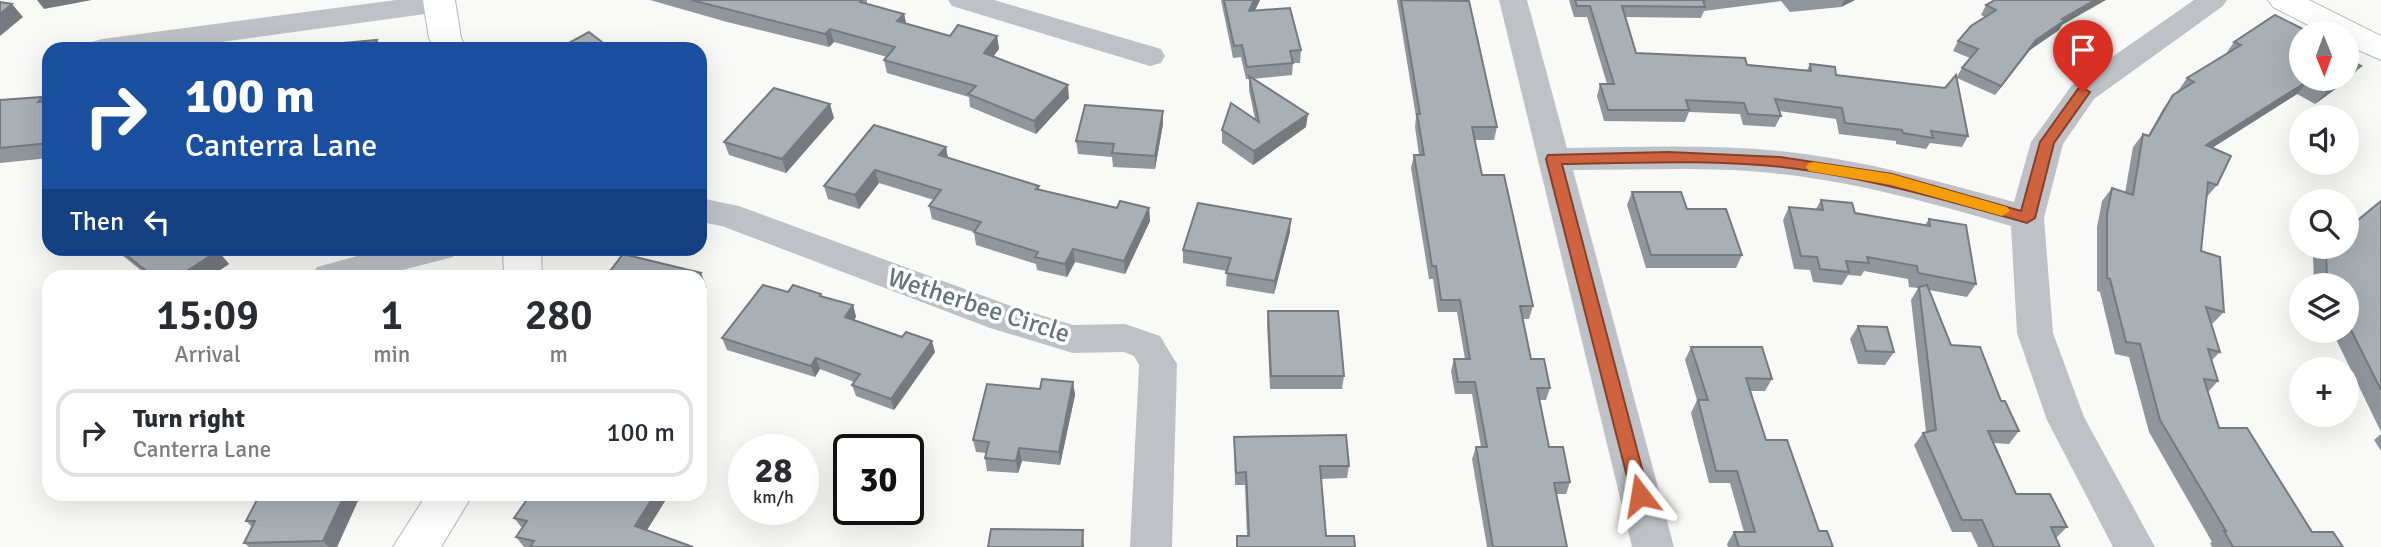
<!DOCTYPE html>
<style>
body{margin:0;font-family:Signika,sans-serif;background:#f7f7f7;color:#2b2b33;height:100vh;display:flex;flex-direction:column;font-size:26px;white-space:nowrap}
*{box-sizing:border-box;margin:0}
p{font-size:23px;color:#7c7c81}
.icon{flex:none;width:38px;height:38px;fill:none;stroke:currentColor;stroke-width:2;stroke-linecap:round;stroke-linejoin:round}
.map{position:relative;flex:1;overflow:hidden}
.side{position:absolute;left:42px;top:270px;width:665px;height:231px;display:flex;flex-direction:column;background:#fff;border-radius:21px;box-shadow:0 7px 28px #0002}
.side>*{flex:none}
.hud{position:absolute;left:42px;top:42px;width:665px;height:214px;border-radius:21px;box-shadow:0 7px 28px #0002;background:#1a4fa0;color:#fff;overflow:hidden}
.needle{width:46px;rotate:179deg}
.fabs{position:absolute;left:2289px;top:21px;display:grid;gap:14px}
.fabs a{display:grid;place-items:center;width:70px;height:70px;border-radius:50%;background:#fff;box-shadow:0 7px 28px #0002;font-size:35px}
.speed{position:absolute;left:728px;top:434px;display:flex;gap:14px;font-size:35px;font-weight:700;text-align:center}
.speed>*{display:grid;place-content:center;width:91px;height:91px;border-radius:50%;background:#fff;box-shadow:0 7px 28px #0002;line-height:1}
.speed small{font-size:18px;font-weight:400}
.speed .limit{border:4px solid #111;border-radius:10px;background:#fff;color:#111}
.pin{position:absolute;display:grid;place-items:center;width:60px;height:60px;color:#fff;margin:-72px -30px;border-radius:50% 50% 50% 0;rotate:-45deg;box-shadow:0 0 7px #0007}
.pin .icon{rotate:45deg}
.me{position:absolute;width:77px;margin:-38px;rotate:346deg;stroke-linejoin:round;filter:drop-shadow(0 0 5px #0008)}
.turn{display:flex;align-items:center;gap:24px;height:147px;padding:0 28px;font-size:32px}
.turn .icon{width:91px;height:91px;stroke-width:2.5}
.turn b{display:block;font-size:49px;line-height:60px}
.then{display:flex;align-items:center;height:66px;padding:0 28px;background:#0003;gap:14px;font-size:26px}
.eta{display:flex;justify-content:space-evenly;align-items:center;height:119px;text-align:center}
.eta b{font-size:42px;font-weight:600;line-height:49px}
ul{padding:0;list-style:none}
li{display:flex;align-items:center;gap:21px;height:88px;margin:0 14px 10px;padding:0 14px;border:4px solid #e1e1e2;border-radius:21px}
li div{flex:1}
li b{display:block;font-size:26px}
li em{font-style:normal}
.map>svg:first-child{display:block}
</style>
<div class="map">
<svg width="2381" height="547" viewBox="0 0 2381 547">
<rect width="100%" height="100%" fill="#f9f9f7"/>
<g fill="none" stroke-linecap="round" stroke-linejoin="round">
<g stroke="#b3b8bc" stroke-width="2">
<g id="secondary">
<path d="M423 0H455L461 38 467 49H435L429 38Z"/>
<path d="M2268 0H2309L2381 36V60L2347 45V33H2324L2273 7Z"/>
<path d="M503 248H541L542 276H504Z"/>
<path d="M427 494H473L441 547H393Z"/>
</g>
</g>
<g fill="#bec2c6" fill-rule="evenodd">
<path d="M396 0H452L454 3 450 9 440 12 171 49H87L91 42 102 39Z"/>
<path d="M948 0H994L1161 49 1165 56 1161 63 1150 66 952 6Z"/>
<path d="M1499 0H1527L1567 148C1637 147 1710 144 1780 151 1860 159 1937 181 2014 202L2031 142 2072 85 2194 0H2227L2223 6 2094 99 2063 144 2044 218 2053 333 2084 417 2155 547H2113L2047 420 2017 333 2011 226C1935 204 1860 183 1781 174 1713 166 1642 170 1573 170L1674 547H1632Z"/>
<path d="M700 198 739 206 1011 306 1073 325 1125 324 1160 336 1177 364 1172 547H1130L1139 365 1134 356 1124 352 1073 353 990 328 722 226 700 222Z"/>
<path d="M387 248H458L453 257 379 276H311L317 267Z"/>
</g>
<use href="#secondary" fill="#fff" fill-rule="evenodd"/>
</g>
<g fill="#90969c">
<path d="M650 0H867V4L904 14 906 24 950 36H997L999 49 993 56 1069 98 1036 134 970 107 969 97 887 73 884 60 887 57 834 42 829 47 727 22Z"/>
<path d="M1221 0H1260L1255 11 1301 50 1300 63H1293L1292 75 1252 79 1306 127 1253 165 1222 143V130L1255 119 1249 90V79H1246L1241 57 1233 58Z"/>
<path d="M1397 0H1445L1497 127 1494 140H1475L1482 175 1533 306 1529 319H1523L1531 359 1550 388 1546 400H1539L1549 447 1570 482 1566 494H1556L1567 547H1487L1472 459 1476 447H1481L1472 394H1455L1451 371 1454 359H1465L1457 312H1438L1433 279H1429L1411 168 1414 155H1419L1415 127 1416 117Z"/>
<path d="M1569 0H1855L1841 7 1790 12 1781 1 1704 11 1701 18 1625 17 1636 53 1807 70 1810 64 1836 75 1945 88 1956 78 1962 68 1970 58 1953 51 1958 41 1985 17 1981 15 1986 5 2062 25 2059 30 2030 50 1995 95 1957 78 1968 136 1962 147 1930 143 1926 149 1896 144V141L1839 134 1836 119 1779 111 1781 116 1775 127 1743 125 1740 114 1689 112 1685 122 1604 121 1597 96 1600 84H1607L1587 17H1574Z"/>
<path d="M2301 33 2349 79 2315 104 2297 94 2212 148 2217 185 2206 198 2201 251 2224 312 2212 324 2220 352 2212 360 2218 381 2208 392 2219 428 2312 532 2343 547H2212L2210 543 2212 542 2149 432 2129 357 2115 354 2100 292 2097 291V227L2102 201 2112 188 2125 193 2133 147 2143 134 2148 136 2163 109 2173 95 2179 92 2178 91 2187 78 2225 55 2234 42Z"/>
<path d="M42 97 46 101H49V158L0 163V100Z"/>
<path d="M834 118 786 173 729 155 724 142Z"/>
<path d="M1163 124 1155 169 1113 167 1112 157 1078 154 1076 141Z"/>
<path d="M946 147 948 158 1039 186V189L1117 208H1149L1150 221 1125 274 1075 262 1067 277 1037 270 1036 264 976 245 974 232 932 219 929 206 934 200 879 183 859 209 828 199 824 186Z"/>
<path d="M1632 192 1687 209 1742 255 1736 268H1646L1627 205Z"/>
<path d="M1821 200 1855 213 1925 225 1929 219 1976 284 1967 297 1929 290 1951 345 2001 401 2019 431 2009 444 1994 443 2016 494 2067 527 2056 538 2060 547H1978L1971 532H1952L1914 445 1923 433 1926 432 1911 300 1918 288 1909 287 1908 279 1864 271 1861 276 1848 275 1842 285 1813 282 1810 270 1794 269 1783 220 1789 207 1816 209Z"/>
<path d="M2381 201V432L2332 331H2347V285H2314L2313 255 2321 247H2347Z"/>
<path d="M1290 232 1274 294 1226 286 1227 271 1183 263V250Z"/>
<path d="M113 248H215L229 264 211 276H148Z"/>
<path d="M788 292 822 296 853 305 856 317 854 320 935 352 894 410 856 396 852 385 854 382 820 369 815 377 727 350 722 338Z"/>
<path d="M1268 311 1344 376 1342 389H1270L1267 324Z"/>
<path d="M1858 326 1894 352 1885 365 1858 364 1850 339Z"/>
<path d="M1691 347 1772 379 1765 391H1750L1766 440 1819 531 1833 547H1728L1727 544 1734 532H1744L1730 483H1709L1691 413 1697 400 1685 360Z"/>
<path d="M1073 382 1075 395 1060 465 1022 461 1018 473 987 471 985 458 986 453 976 452 973 440 1040 389Z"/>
<path d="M2381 434V451L2374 440Z"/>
<path d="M1234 437 1349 466 1347 478 1321 479 1326 536 1355 547H1236L1237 536H1247L1245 485H1235Z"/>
<path d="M260 494H375H361L337 547H249L244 543 252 527 246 521Z"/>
<path d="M531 494H661L665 501 647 530 693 547H524L516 537 522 528 514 518Z"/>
</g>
<g fill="#767a7f">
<path d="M37 0H92L44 9Z"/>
<path d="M1254 0H1260L1248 23 1249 11Z"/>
<path d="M1844 0H1855L1841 7Z"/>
<path d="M2095 0H2106L2062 25 2059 30 2030 50 1995 95 2001 86 2036 40 2062 19Z"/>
<path d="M12 4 23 17 0 36V14Z"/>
<path d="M904 14 907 27 897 21Z"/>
<path d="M830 29 834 42 829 47 825 34Z"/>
<path d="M997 36 999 49 986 66 984 53Z"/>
<path d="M377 40 382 49H373Z"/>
<path d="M2361 66 2349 79 2315 104 2327 91 2343 79H2347V76Z"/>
<path d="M2308 81 2297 94 2196 158 2206 145Z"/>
<path d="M1068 85 1069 98 1036 134 1034 121Z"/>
<path d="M830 104 834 118 786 173 782 159Z"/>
<path d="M1163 111V124L1155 169V156Z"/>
<path d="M1308 114 1306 127 1253 165 1254 151Z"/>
<path d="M946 147 948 160 939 155Z"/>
<path d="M875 170 879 183 859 209 855 195Z"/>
<path d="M1149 208 1150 221 1125 274 1124 261Z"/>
<path d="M1291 219 1290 232 1274 294 1275 281Z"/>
<path d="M1073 249 1075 262 1067 277 1065 264Z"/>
<path d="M218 251 229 264 211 276H179Z"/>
<path d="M701 273 707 287 700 296V276H699Z"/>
<path d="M853 305 856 317 848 329 845 317Z"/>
<path d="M932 341 935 352 894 410 891 399Z"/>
<path d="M816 358 820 369 815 377 811 366Z"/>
<path d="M1073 382 1075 395 1060 465 1059 452Z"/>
<path d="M1019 448 1022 461 1018 473 1016 461Z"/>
<path d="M345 494H361L337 547H329L323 541Z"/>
<path d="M655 494H661L665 501 642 538 635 526Z"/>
<path d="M1083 530 1084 547H1082Z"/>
</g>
<g fill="#a8afb5" stroke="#767a7f" stroke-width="2">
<path d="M691 0H862L860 2 904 14 897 21 950 36 958 25 997 36 984 53 1068 85 1034 121 968 94 976 86 884 60 895 47 830 29 825 34Z"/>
<path d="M1224 0H1254L1249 11 1290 8 1301 50 1290 51 1293 63 1247 67 1242 45 1234 46Z"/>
<path d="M1401 0 1469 1 1497 127H1472L1482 175H1504L1533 306H1520L1531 359H1544L1550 388H1537L1549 447H1563L1570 482 1554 483 1567 547H1493L1476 447H1487L1475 382H1458L1454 359H1470L1460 300H1441L1436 266H1432L1414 155H1424L1417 114H1420Z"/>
<path d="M1575 0H1706H1703L1705 7 1622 6 1636 53 1745 58 1747 65 1811 71 1810 64 1835 67 1836 75 1945 88 1956 75 1968 136 1931 131 1933 138 1903 133 1902 130 1845 123 1842 108 1775 99 1781 116 1748 114 1744 103 1686 100 1689 110H1608L1600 84H1614L1590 6H1577Z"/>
<path d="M1995 0H2095L2062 19 2065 20 2036 40 2001 86 1962 68 1978 49 1958 41 1971 26 1996 10 1986 5Z"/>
<path d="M0 2 12 4 0 14Z"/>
<path d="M2275 15 2311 33H2301V79H2343L2327 91 2308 81 2206 145 2231 156 2217 185 2208 182 2201 251 2220 257 2224 312 2206 307 2220 352 2208 349 2218 381 2204 379 2219 428H2247L2312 532H2333L2343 547H2233L2224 531H2226L2160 420 2140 344 2126 342 2110 279 2107 278V214L2112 188 2133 195 2143 134 2149 136 2173 95 2194 82 2187 78 2241 45 2234 42Z"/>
<path d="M589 32 611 49H558Z"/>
<path d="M377 40 373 49H300V47Z"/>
<path d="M2347 59 2361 66 2347 76Z"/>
<path d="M1249 76 1308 114 1254 151 1222 130 1231 103 1259 122Z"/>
<path d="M774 88 830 104 782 159 724 142Z"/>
<path d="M42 97 38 102 49 101V143L0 148V100Z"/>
<path d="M1085 105 1163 111 1155 156 1112 153 1114 144 1076 141Z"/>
<path d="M874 125 946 147 939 155 1039 186 1036 189 1117 208 1120 201 1149 208 1124 261 1073 249 1065 264 1035 257 1038 252 974 232 981 222 929 206 941 190 875 170 855 195 824 186Z"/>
<path d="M1632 192H1681L1687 209H1726L1742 255H1651Z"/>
<path d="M1821 200 1852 203 1855 213 1930 226 1929 219 1966 225 1976 284 1918 273 1917 266 1867 257 1869 263 1846 261 1849 272 1820 269 1817 257 1801 256 1789 207 1823 210Z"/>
<path d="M2381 201V390L2347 322V285H2329L2327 281 2326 247H2347V229Z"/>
<path d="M1198 203 1291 219 1275 281 1226 273 1231 258 1183 250Z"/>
<path d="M117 248H215L218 251 179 276H153Z"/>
<path d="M623 254 701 273 699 276H613L607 275Z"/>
<path d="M763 285 788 292 793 285 821 294 820 296 853 305 845 317 902 337 906 332 932 341 891 399 852 385 860 374 816 358 811 366 722 338Z"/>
<path d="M1927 285 1951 345 1980 347 2001 401H2005L2019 431H1988L2016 494H2050L2067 527H2051L2060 547H1994L1982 520H1962L1923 433 1936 430 1919 287Z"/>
<path d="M1268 311H1338L1344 376H1271Z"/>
<path d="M1858 326 1887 327 1894 352 1866 351Z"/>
<path d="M1691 347H1762L1772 379 1746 378 1766 440H1787L1819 531H1827L1833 547H1739L1734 532H1755L1737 471H1716L1698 400H1708Z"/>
<path d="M1042 379 1073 382 1059 452 1019 448 1016 461 985 458 989 442 973 440 987 384 1040 389Z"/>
<path d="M1346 435 1349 466H1320L1326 536H1354L1355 547H1237V536H1249L1246 472 1236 473 1234 437Z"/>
<path d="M260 494H345L323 541 244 543 255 521H246Z"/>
<path d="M531 494H655L635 526 693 547H530L534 541 516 537 527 521 514 518Z"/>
<path d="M991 529 1083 530 1082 547H988Z"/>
</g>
<path fill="#d0633f" stroke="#874029" stroke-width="2" d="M2083 88 2090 92 2054 143 2035 218 2027 223C1946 200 1866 177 1782 167 1710 159 1634 163 1562 164L1649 495 1646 500 1640 503 1633 500 1546 159 1548 155 1668 152 1780 157 1892 174 2021 211 2040 142 2078 89Z"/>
<path fill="#f59e0b" d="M1814 162 1892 174 2007 207 2010 211 2002 216 1892 185 1809 171 1806 167 1809 163Z"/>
<g text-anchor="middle" stroke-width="7" stroke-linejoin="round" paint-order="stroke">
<g font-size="26" fill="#66747e" stroke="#fff">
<text transform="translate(979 305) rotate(18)" y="9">Wetherbee Circle</text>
</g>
</g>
</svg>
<div class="fabs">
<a><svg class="needle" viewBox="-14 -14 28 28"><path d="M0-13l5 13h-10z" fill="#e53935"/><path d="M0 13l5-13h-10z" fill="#7c7c81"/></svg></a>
<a><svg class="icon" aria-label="sound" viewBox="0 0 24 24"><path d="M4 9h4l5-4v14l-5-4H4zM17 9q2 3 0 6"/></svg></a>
<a><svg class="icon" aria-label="search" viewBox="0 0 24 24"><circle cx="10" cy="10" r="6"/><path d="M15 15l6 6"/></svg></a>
<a><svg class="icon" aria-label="layers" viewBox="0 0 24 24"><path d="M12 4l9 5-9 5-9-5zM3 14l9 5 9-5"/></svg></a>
<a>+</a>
</div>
<div class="speed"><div>28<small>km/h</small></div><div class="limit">30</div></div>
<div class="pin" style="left:2083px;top:92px;background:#d93025"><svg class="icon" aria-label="arrive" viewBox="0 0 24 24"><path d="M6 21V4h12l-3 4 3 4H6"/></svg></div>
<svg class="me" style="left:1640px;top:495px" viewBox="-20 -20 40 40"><path d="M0-17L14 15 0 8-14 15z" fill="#d0633f" stroke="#fff" stroke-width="4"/></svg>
<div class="hud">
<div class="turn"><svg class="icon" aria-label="right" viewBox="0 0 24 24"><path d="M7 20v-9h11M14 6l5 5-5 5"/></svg><div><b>100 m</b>Canterra Lane</div></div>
<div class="then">Then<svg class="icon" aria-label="left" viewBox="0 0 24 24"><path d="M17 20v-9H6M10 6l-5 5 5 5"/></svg></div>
</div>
<section class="side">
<div class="eta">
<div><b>15:09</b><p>Arrival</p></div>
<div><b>1</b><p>min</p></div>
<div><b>280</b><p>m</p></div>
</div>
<ul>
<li><svg class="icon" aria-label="right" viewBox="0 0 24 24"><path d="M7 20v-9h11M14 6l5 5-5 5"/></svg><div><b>Turn right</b><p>Canterra Lane</p></div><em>100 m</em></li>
</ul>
</section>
</div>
